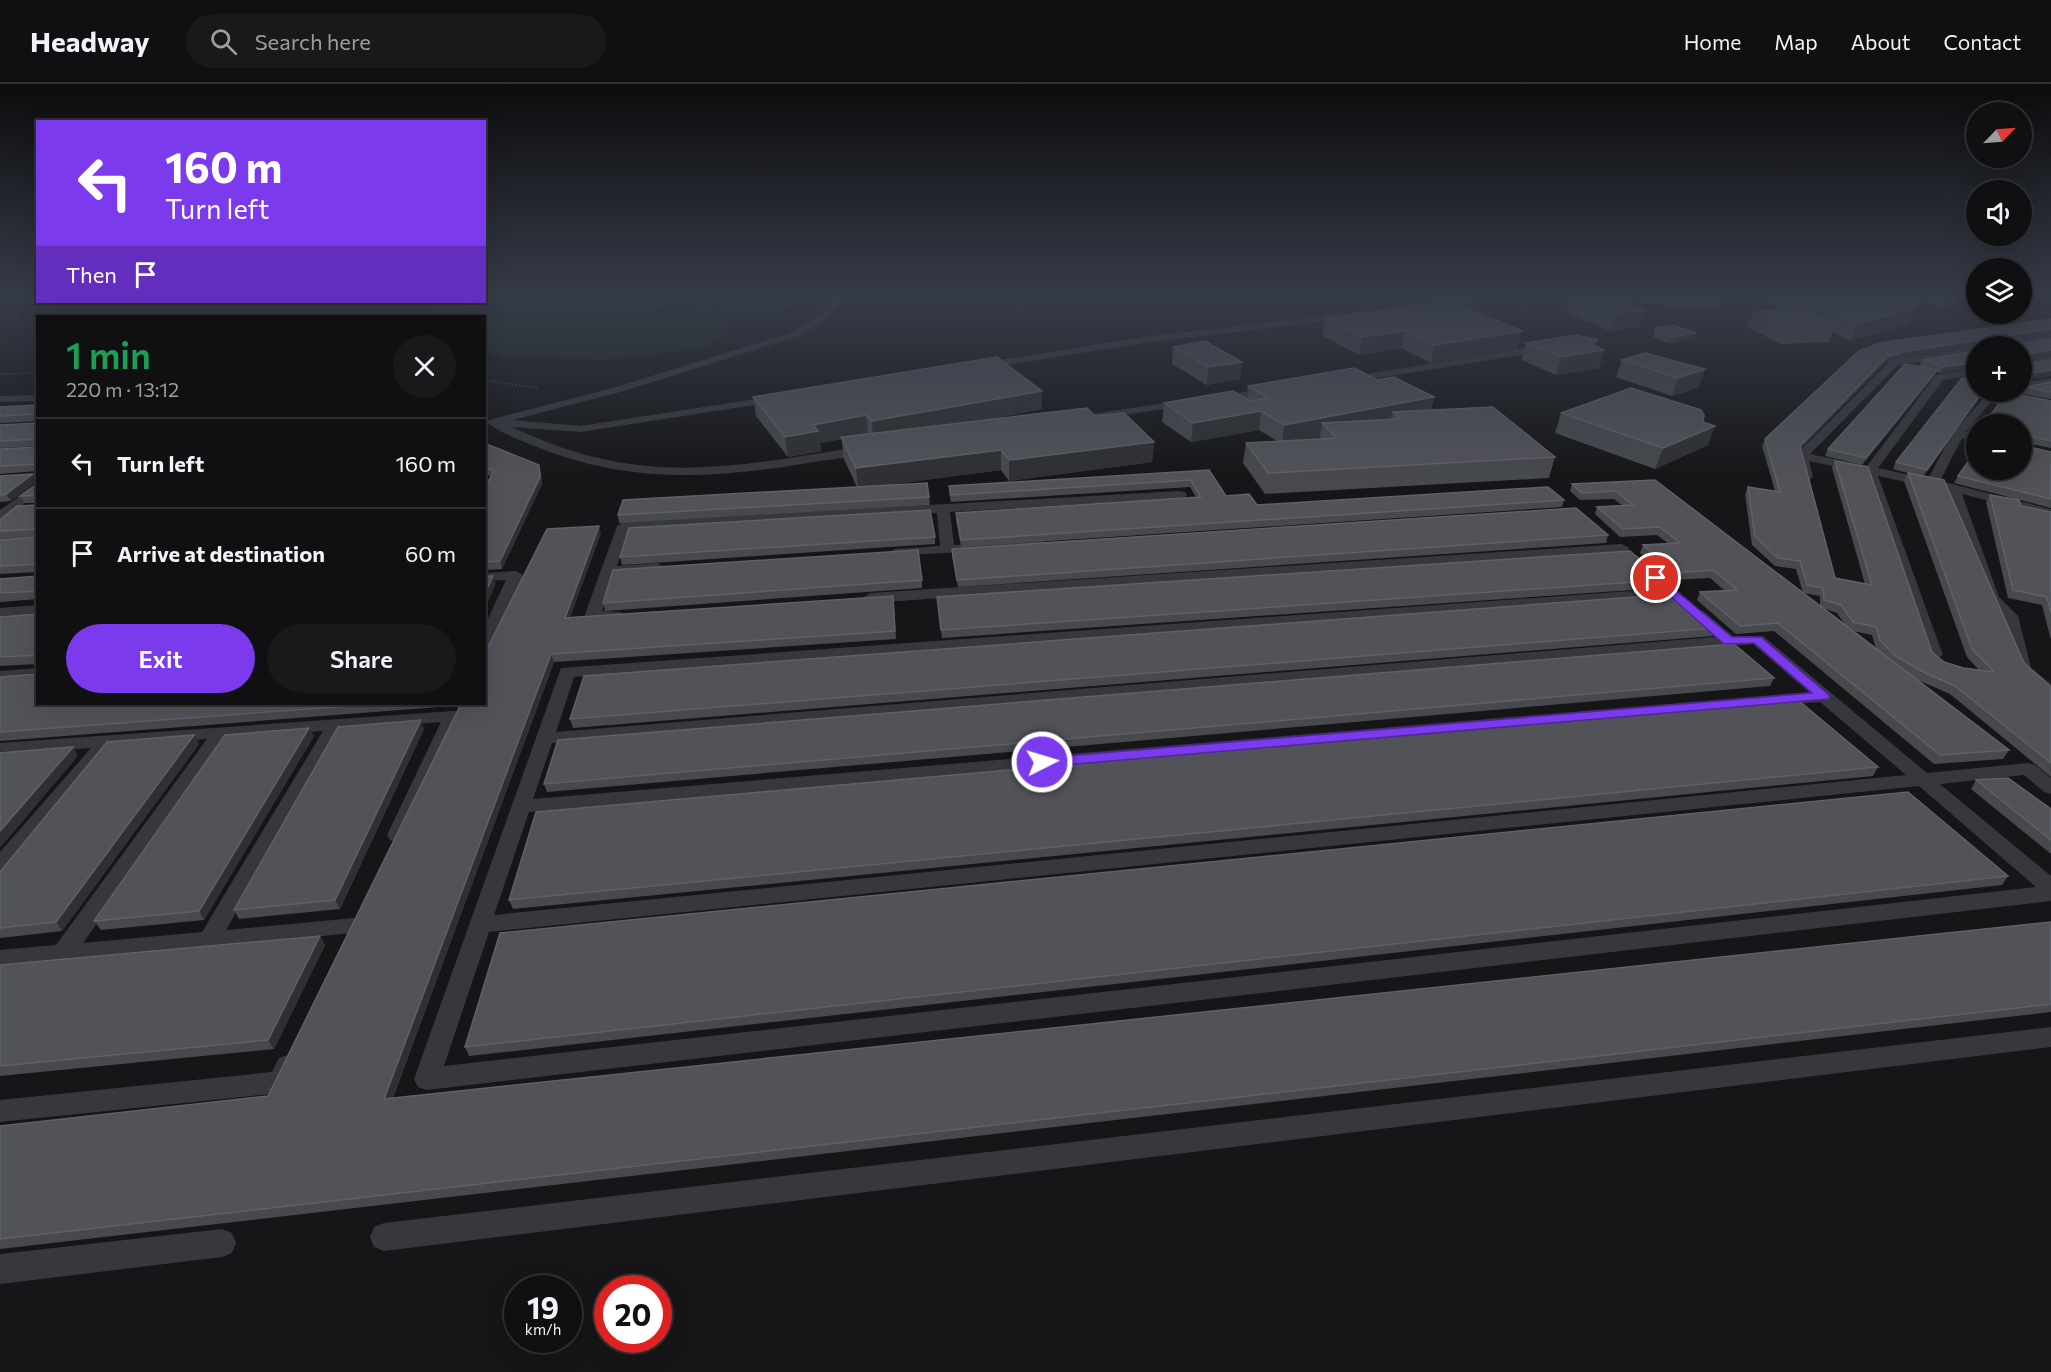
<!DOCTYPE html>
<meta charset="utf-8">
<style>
body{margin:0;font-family:Commissioner,sans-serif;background:#19191b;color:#f1f3f6;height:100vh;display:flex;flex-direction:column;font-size:22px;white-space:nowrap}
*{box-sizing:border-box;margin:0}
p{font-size:20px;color:#9c9d9f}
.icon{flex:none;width:33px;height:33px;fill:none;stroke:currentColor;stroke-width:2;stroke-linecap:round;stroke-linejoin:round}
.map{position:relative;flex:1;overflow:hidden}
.side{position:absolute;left:36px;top:231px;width:450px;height:390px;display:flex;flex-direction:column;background:#101012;border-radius:0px;box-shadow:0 6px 24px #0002,0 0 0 2px #303032}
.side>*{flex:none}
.banner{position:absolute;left:36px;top:36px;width:450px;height:183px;border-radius:0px;box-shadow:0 6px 24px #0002,0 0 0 2px #303032;background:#7c3aed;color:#fff;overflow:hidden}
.needle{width:39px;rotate:65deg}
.controls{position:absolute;left:1966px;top:18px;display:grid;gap:12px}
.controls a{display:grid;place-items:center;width:66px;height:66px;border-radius:50%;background:#101012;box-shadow:0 6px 24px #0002,0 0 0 2px #303032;font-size:30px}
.speed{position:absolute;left:504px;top:1191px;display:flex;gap:12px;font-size:30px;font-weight:700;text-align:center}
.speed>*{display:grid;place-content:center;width:78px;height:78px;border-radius:50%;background:#101012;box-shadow:0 6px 24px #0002,0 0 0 2px #303032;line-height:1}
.speed small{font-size:15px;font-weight:400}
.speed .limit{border:9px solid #d22;background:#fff;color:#111}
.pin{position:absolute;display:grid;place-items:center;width:51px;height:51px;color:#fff;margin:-26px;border:3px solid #fff;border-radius:50%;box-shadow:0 2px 6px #0007}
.me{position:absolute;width:66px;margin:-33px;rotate:85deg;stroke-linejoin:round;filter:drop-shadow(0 0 4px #0008)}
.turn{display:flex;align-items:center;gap:21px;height:126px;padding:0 30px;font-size:27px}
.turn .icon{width:78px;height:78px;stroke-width:2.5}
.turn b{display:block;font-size:42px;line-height:51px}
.then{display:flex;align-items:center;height:57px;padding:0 30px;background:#0003;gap:12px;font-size:22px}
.round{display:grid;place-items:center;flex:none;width:63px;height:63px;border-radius:32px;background:#19191b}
.head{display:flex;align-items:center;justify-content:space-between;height:102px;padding:0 30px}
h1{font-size:36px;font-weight:600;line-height:45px;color:#1e9e55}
.button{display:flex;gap:12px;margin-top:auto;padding:12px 30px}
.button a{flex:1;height:69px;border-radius:36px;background:#7c3aed;color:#fff;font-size:24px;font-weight:600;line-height:69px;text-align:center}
.button a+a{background:#19191b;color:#f1f3f6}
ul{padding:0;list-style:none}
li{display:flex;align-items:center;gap:18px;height:90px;padding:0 30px;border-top:2px solid #303032}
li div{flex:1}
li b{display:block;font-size:22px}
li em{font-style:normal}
header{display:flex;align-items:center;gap:36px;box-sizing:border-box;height:84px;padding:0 30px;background:#101012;border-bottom:2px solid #303032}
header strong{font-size:28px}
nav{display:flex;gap:33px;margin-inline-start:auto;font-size:21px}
.search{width:420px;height:54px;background:#19191b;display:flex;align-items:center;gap:15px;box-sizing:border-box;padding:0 21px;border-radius:33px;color:#9c9d9f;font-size:22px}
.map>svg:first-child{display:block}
</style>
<header>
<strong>Headway</strong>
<div class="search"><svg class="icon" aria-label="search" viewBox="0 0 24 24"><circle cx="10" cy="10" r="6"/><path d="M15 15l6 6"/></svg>Search here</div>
<nav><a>Home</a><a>Map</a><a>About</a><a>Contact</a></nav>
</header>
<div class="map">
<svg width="2051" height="1288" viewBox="0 0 2051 1288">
<rect width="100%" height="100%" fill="#161618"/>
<path fill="#1e261f" d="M485 214H706L616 232 639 235 795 217 772 237 729 235 720 250 704 264 605 276 504 272 485 267 484 232H446V228L422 222 427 218H484Z"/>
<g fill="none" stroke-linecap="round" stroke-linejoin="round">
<g stroke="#3d3f44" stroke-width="2" stroke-dasharray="1.5 2" stroke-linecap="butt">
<path d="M0 290 38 289"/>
<path d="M484 296 537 304"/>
</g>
<g fill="#37383d" fill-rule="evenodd">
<path d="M831 214H841L842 216 826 236 799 252 624 307 513 336 580 342 776 312 782 315 780 317 580 348 512 343C642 405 730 383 865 362L869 363V369C847 374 824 376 802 380 710 395 630 399 542 365 524 358 498 348 487 338L489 336 616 303 793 248 820 232 833 217Z"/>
<path d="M1470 214 1474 217 1473 219 1144 259 981 285 976 282 981 279 1144 253Z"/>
<path d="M2051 250V256L2007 262H1986L1991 259Z"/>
<path d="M1547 261 1551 262V266L1347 299 1342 296 1347 293Z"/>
<path d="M1977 262H1979H1977V268L1898 281 1810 370 1867 382 1936 291 1977 284V290L1943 296 1878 384 1928 395 1952 350 1989 308H1999L1966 348 1977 350V358L1962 354 1940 397 2051 425V433L1962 410 1999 513 2018 532 2031 584 2051 600V614L2045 613 2015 586 2003 533 1984 515 1947 407 1878 392 1943 571 1935 576 1927 571 1865 389 1809 377 1813 393 1807 397 1801 393 1795 372 1891 276Z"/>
<path d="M2051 271V277L2022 282V276Z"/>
<path d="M2051 294V300L2022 305V299Z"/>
<path d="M1272 304 1277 307 1276 309 1216 318 1210 315 1216 312Z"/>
<path d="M38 311V317L0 318V312Z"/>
<path d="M1186 316 1190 317V321L1070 339 1064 336 1070 333Z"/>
<path d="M38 399V410L0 436V426Z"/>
<path d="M1180 407 1185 408 1187 411 1185 414 950 428 954 461 1043 457 1045 460 1043 463 1038 464 890 472 888 469 895 465 940 462 937 429 630 446 617 482 657 479 664 483 657 487 614 491 602 527 621 528 623 531 621 534 592 538 584 533 617 442 624 438Z"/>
<path d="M1622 460 1629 464 1627 467 870 519 862 514 870 509Z"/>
<path d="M516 487 523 491 492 561 484 566V543L506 496 484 497V489Z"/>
<path d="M1673 504 1681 509 1678 512 574 593 556 648 1715 553 1689 530 1697 525 1703 527 1733 552H1763L1927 689 2028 679 2035 681 2051 694V710L2044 708 2024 691 1940 700 2051 792V817L427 1006 418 1003 414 995 561 584ZM1753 560 1809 608 533 715 552 659ZM1820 618 1906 691 494 831 529 728ZM1919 702 2036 803 444 982 489 848Z"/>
<path d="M38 521V531L0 534V524Z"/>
<path d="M38 584V594L0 597V587Z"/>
<path d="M453 627 459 628 462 632 407 751 404 756 397 758 390 756 387 751 441 638 342 646 226 846 354 834 362 836 365 842 362 848 0 884V866L56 861 207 655 112 662 7 787 0 789V768L91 664 0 671V659ZM323 647 202 848 83 859 227 654Z"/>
<path d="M2051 943V963L384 1167 374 1163 370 1153 374 1143 384 1139Z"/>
<path d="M288 971 297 974 301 982 289 1006 280 1009 0 1038V1016L272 988 279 974Z"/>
<path d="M222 1145 232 1149 236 1159 232 1169 222 1173 0 1200V1170Z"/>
</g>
</g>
<g fill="#47494d" fill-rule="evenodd">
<path d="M1570 214H1621L1616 215 1646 226 1640 242 1610 247 1566 229Z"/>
<path d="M1634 214H1722L1719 223 1674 225 1662 219 1646 220Z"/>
<path d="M1759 214H1957L1953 222H1940L1922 215 1919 222H1910L1914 224 1907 240 1850 257 1833 248 1829 258 1781 260 1747 243 1754 227 1784 226Z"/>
<path d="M1325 235 1517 265 1431 279 1401 264 1359 271 1323 252Z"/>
<path d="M2051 235V250L1905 273 1884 279 1801 365 1835 494 1865 500 1832 384 1835 377 1932 568 1944 578 1963 584 1979 586 1967 573 1904 397 1908 389 1915 391 1893 385 1896 378 1965 295 1967 290 1977 289V308H1984L1923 392 2024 579 2051 603V693L1950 610 1920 597 1911 592 2009 666 2003 675 1934 680 1774 547 1736 550 1697 516 1700 508 1725 507 1710 494 1672 496 1640 469 1643 461 1669 460 1657 451 1620 453 1595 430 1597 423 1623 422 1614 415 1580 416 1570 407 1572 400 1655 396 1803 509 1796 485 1775 482 1752 461 1745 410 1748 403 1775 407 1762 362 1765 355 1859 267ZM1803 509 1820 512V522ZM1823 524 1837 529 1846 542ZM1853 547 1872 551 1876 565Z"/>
<path d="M1655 244 1694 255 1670 259 1653 253Z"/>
<path d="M1598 256 1596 263 1604 266 1599 284 1556 291 1522 276 1526 259Z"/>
<path d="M1173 263 1242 278 1240 295 1207 301 1172 280Z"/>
<path d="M1977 267V283L1940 289 1936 288 1934 292 1862 381 1825 372 1828 365 1923 283 1919 282 1922 276Z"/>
<path d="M1645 269 1699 303 1672 312 1616 293 1622 276Z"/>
<path d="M1377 296 1434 313 1431 326 1555 373 1549 394 1265 410 1243 379 1246 359 1277 357 1259 346 1191 358 1162 338 1164 319 1247 315 1248 302ZM1320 353 1319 355 1303 356Z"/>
<path d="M2051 298V315L2021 309 2025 303Z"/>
<path d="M1042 307V325L985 336 1095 332 1154 358 1152 378 1009 397 1001 386 878 402 929 413 930 421 619 439 618 431 857 403 843 373 842 355 820 359 821 367 788 373 756 332 753 313Z"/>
<path d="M2051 317V364L2022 358V340Z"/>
<path d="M38 321V337L0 339V323Z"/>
<path d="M1561 329 1703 338 1708 361 1655 385 1555 349Z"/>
<path d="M38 339V362L0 364V341Z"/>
<path d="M484 359 541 388 542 400 502 485 484 486V405L491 392 484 390Z"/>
<path d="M38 363V387L0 390V365Z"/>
<path d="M2051 368V424L1954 399 1958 392Z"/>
<path d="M1209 386 1226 412 1257 421 1564 416 1562 423 961 463 956 436V429L1196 413 1190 403 951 418 949 409V402Z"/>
<path d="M33 390 37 397 11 417 0 418V392Z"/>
<path d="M38 399V419H25L20 412Z"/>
<path d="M1990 411 2021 422 2051 428V556L2042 521 2008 514 1986 418Z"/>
<path d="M38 421V453L0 455V436Z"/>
<path d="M601 449 570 533 893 512 896 555 554 578 393 1014 2051 838V928L0 1165V1042L268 1012Z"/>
<path d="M1608 451 1606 459 958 503 952 473V465Z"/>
<path d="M38 453V488L0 490V456Z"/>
<path d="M935 453V460L622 481 620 473Z"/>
<path d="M38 492V515L0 518V495Z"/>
<path d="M922 496V504L605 527 603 519Z"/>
<path d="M1665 496 1662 504 942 554 937 513Z"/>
<path d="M38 530V580L0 582V533Z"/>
<path d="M1716 544 1713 552 573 644 570 635Z"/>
<path d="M0 593 38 620H441L439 623 0 657Z"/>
<path d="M1774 594 1770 602 547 708 544 700Z"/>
<path d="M424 645 340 825 239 835 234 826Z"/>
<path d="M314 652 204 836 101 846 94 837Z"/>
<path d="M199 660 62 847 0 854V788Z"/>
<path d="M1878 683 1873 692 513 825 509 816Z"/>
<path d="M1976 696 2051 725V770L1971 705Z"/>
<path d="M2008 792 2002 801 469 972 465 963Z"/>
<path d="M320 852 325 861 274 965 0 992V881Z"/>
</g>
<g fill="#2f3033">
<path d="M1914 224 1907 240 1850 257 1857 240Z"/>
<path d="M1646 226 1640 242 1610 247 1615 230Z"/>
<path d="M2051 245V250L1905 273 1884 279 1797 369 1800 362 1887 273 1908 267Z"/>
<path d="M1405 247 1401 264 1359 271 1362 253Z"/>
<path d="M1522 247 1517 265 1431 279 1435 261Z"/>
<path d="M1696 249 1694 255 1670 259 1672 253Z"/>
<path d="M1598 256 1595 268 1604 266 1599 284 1556 291 1561 273Z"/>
<path d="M2051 266V271L2022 276V271Z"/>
<path d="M1242 278 1240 295 1207 301 1208 283Z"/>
<path d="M1977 278V283L1940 289 1943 283Z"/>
<path d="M1705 285 1699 303 1672 312 1678 294Z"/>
<path d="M1937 286 1934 292 1862 381 1866 374Z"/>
<path d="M2051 286V292L2022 297V291Z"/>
<path d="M1042 307V325L873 356 872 337Z"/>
<path d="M1982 308H1984L1923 393 1927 386Z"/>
<path d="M1434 313 1430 332 1400 335 1393 328 1390 339H1322L1320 353 1282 360 1284 341Z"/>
<path d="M1261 327 1259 346 1191 358 1193 339Z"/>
<path d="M866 331 868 351 841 353 842 355 820 359 821 367 788 373 785 353 813 341Z"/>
<path d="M1715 342 1708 361 1655 385 1663 364Z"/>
<path d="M1154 358 1152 378 1009 397V376Z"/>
<path d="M1001 366V386L858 405 856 384Z"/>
<path d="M539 381 542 400 502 485 500 477Z"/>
<path d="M33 390 37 397 11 417 6 410Z"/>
<path d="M599 442 601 449 567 542 565 534Z"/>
<path d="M493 492 496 500 484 526V512Z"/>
<path d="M551 570 554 578 389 1024 384 1015Z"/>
<path d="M421 636 424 645 340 825 335 816Z"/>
<path d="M309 644 314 652 204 836 199 827Z"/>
<path d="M194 651 199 660 62 847 56 838Z"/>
<path d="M73 663 78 672 0 764V747Z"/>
<path d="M320 852 325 861 274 965 268 956Z"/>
</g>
<g fill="#525359" stroke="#5f6168" stroke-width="1.5">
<path d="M1573 214H1613L1646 226 1615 230Z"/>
<path d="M1800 214H1890L1914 224 1857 240Z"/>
<path d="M1450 217 1522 247 1435 261 1405 247 1362 253 1325 235Z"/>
<path d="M1800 225 1836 241 1787 243 1754 227Z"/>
<path d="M2051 235V245L1908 267 1887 273 1800 362 1835 494 1872 501 1835 377 1868 383 1932 568 1944 578 1963 584 1994 588 1972 565 1908 389 1944 396 2024 579 2051 603V679L1955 602 1925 589 1894 571 1880 556 1876 543 1853 538 1841 521 1824 516 1823 504 1807 501 1800 477 1778 474 1755 453 1748 403 1780 408 1765 355 1859 267 1880 259Z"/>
<path d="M1673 241 1696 249 1672 253 1655 247 1661 246 1655 244Z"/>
<path d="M1576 251 1598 256 1590 260 1604 266 1561 273 1526 259Z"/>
<path d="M2051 255V266L2022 271V262H2006Z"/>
<path d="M1205 257 1242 278 1208 283 1173 263Z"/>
<path d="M1977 267V278L1943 283 1922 276Z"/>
<path d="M1645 269 1705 285 1678 294 1622 276Z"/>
<path d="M997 273 1042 307 872 337 866 331 813 341 818 347 785 353 753 313Z"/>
<path d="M2051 276V286L2022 291V281Z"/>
<path d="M1905 280 1937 286 1866 374 1828 365Z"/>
<path d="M1354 284 1377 296 1394 293 1434 313 1284 341 1261 327 1193 339 1164 319 1233 307 1250 317 1268 314 1248 302Z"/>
<path d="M1977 289V294L1967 290Z"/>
<path d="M1962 294 1977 297V308H1982L1927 386 1896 378Z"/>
<path d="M2051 298V308L2025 303Z"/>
<path d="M1631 304 1701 326 1704 331 1703 338 1715 342 1663 364 1561 329Z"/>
<path d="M2007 308 2051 317V357L2022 350V340H1984Z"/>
<path d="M38 321V330L0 332V323Z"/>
<path d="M1493 323 1555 373 1268 389 1246 359 1336 354 1322 339 1400 335 1393 328Z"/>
<path d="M1087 324 1095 332 1124 329 1154 358 1009 376 1001 366 856 384 841 353Z"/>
<path d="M38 339V355L0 357V341Z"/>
<path d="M484 359 539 381 540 393 500 477 484 478V405L494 387 484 383Z"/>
<path d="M2022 361 2051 368V415L1958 392 1977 365V386H2022Z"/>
<path d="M38 363V380L0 382V365Z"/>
<path d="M1209 386 1226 412 1249 410 1257 421 1548 403 1564 416 961 456 956 429 1201 413 1191 396 951 411 949 402Z"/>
<path d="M33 390 6 410 0 411V392Z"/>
<path d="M1655 396 2009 666 1940 671 1778 539 1740 542 1700 508 1737 506 1713 486 1675 489 1643 461 1680 459 1660 443 1623 445 1597 423 1633 421 1616 407 1582 409 1572 400Z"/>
<path d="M38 399V411L20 412Z"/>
<path d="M927 399 929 413 618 431 623 416Z"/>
<path d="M1990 411 2019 416 2021 422 2051 428V529L2047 513 2013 506Z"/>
<path d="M38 421V445L0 447V436L17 422Z"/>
<path d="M1576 424 1608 451 957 496 952 465Z"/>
<path d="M930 426 935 453 620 473 629 444Z"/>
<path d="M599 442 565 534 893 512 895 547 551 570 384 1015 2051 838V920L0 1155V1042L268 1012 461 620H484V571L547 445Z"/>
<path d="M38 453V480L0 482V456Z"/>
<path d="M918 466 922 496 603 519 613 486Z"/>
<path d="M1630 467 1665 496 941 546 937 513Z"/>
<path d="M38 492V507L0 509V495Z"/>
<path d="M493 492 484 512V493Z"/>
<path d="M1675 510 1716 544 570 635 584 592Z"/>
<path d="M38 530V571L0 573V533Z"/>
<path d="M1734 560 1774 594 544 700 558 656Z"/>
<path d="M38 590V620H375L0 648V593Z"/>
<path d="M1798 616 1878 683 509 816 536 728Z"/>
<path d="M421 636 335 816 234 826 338 643Z"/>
<path d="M309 644 199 827 94 837 225 651Z"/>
<path d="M194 651 56 838 0 844V788L107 658Z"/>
<path d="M73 663 0 747V669Z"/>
<path d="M2008 694 2051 725V756L1976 696Z"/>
<path d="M1908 708 2008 792 465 963 500 849Z"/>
<path d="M320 852 268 956 0 982V881Z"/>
</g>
<linearGradient id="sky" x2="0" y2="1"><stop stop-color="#0c0c0d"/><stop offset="0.54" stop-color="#363c48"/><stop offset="1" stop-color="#363c48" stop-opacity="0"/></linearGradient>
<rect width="2051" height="394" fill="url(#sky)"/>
<path fill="#7c3aed" stroke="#51269a" stroke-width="1.5" d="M1656 490 1732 553H1761L1828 610 1830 612 1828 615 1042 683 1035 678 1042 674 1812 609 1754 559 1724 560 1652 496V491Z"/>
</svg>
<div class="controls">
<a><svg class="needle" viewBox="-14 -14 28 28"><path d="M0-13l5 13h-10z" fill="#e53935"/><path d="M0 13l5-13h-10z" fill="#9c9d9f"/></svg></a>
<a><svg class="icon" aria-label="sound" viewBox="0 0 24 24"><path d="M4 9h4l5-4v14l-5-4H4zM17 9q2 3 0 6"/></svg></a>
<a><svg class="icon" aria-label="layers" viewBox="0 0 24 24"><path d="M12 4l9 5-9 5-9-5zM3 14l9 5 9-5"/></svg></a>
<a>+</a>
<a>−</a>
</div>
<div class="speed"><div>19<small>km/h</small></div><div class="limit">20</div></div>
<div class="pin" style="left:1656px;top:494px;background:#d93025"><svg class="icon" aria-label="arrive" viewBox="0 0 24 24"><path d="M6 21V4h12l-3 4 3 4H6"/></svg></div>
<svg class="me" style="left:1042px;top:678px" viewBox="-20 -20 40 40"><circle r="17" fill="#7c3aed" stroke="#fff" stroke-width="3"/><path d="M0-11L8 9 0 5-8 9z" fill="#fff"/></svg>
<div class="banner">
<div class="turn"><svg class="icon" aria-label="left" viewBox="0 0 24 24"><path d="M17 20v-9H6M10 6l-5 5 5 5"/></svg><div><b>160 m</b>Turn left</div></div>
<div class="then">Then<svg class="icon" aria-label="arrive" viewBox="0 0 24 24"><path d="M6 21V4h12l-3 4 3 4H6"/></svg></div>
</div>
<section class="side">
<div class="head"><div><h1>1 min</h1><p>220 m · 13:12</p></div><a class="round"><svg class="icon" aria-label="close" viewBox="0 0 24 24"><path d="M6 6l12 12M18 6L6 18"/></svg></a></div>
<ul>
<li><svg class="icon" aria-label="left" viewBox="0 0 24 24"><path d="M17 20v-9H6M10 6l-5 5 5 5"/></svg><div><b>Turn left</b></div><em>160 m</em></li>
<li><svg class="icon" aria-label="arrive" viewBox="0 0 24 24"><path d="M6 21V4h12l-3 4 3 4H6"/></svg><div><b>Arrive at destination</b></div><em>60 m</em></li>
</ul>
<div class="button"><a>Exit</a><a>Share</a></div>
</section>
</div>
